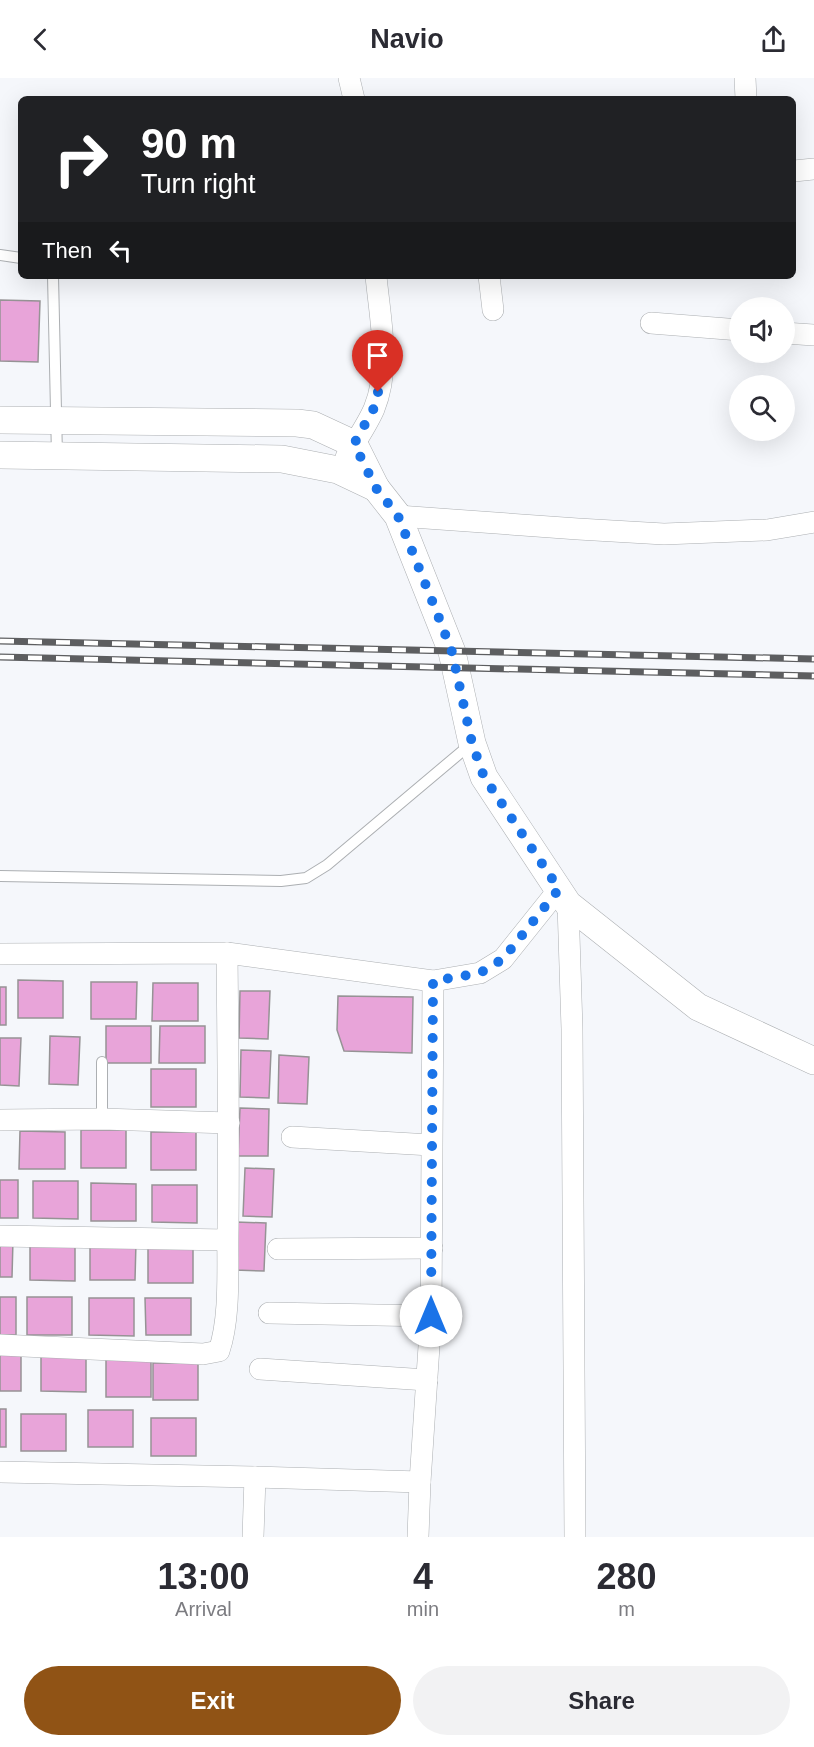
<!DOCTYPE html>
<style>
body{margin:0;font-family:Helvetica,sans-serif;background:#f2f2f3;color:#2b2b33;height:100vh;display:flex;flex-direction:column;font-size:22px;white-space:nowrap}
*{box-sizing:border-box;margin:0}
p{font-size:20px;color:#7c7c81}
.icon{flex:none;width:33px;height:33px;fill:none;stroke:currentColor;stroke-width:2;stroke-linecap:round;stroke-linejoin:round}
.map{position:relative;height:1459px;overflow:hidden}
.details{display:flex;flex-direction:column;background:#fff;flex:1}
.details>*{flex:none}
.guide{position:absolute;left:18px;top:18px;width:778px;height:183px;border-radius:9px;box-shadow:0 6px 24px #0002;background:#202124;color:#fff;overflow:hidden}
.fabs{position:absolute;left:729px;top:219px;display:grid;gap:12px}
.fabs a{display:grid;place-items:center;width:66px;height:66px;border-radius:50%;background:#fff;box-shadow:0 6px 24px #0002;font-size:30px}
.pin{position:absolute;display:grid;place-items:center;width:51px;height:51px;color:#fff;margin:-62px -26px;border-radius:50% 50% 50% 0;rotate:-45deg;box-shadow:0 0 6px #0007}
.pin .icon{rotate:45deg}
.me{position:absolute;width:66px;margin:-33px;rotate:0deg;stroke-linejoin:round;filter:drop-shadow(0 0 4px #0008)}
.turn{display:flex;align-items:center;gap:21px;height:126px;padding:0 24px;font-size:27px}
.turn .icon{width:78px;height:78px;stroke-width:2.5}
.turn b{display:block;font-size:42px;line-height:51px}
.then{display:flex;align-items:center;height:57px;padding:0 24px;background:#0003;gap:12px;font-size:22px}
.eta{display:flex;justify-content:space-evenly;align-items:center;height:102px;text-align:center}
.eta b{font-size:36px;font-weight:700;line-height:42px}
.cta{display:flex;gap:12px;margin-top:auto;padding:12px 24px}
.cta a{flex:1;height:69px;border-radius:36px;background:#905315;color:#fff;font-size:24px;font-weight:700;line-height:69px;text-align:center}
.cta a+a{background:#f2f2f3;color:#2b2b33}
header{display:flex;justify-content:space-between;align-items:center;height:78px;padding:0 24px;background:#fff;font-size:27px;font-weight:700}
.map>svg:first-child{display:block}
</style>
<header><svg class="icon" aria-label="back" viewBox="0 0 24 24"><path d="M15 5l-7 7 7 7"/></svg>Navio<svg class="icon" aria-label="share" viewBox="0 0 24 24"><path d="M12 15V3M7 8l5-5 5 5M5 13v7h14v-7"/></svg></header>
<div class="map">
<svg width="814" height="1459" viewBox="0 0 814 1459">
<rect width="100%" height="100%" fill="#f5f7fb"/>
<g fill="#e8a4d9" stroke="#969395" stroke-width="1.5">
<path d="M0 222 40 223 38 284 0 283Z"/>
<path d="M18 902 63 903V940H18Z"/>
<path d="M91 904H137L136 941H91Z"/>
<path d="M153 905H198V943H152Z"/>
<rect x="0" y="909" width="6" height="38"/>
<path d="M240 913H270L268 961 239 960Z"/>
<path d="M338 918 413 919 412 975 344 973 337 952Z"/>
<rect x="106" y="948" width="45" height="37"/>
<path d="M160 948H205V985H159Z"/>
<path d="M50 958 80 959 78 1007 49 1006Z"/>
<path d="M0 960H21L19 1008 0 1007Z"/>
<path d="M241 972 271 973 269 1020 240 1019Z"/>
<path d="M279 977 309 979 307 1026 278 1025Z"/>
<rect x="151" y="991" width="45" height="38"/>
<path d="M240 1030 269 1031 268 1078H238Z"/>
<rect x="81" y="1052" width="45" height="38"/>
<path d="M20 1053 65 1054V1091H19Z"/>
<rect x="151" y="1054" width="45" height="38"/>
<path d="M245 1090 274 1091 272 1139 243 1138Z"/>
<rect x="0" y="1102" width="18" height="38"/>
<path d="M33 1103H78V1141L33 1140Z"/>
<path d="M91 1105 136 1106V1143H91Z"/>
<path d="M152 1107H197V1145L152 1144Z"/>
<path d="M236 1144 266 1145 264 1193 235 1192Z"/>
<path d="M0 1162H13L12 1199H0Z"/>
<path d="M90 1164H136L135 1202H90Z"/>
<path d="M30 1165H75V1203L30 1202Z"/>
<rect x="148" y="1168" width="45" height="37"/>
<rect x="0" y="1219" width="16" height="38"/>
<rect x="27" y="1219" width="45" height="38"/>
<path d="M89 1220H134V1258L89 1257Z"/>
<path d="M145 1220H191V1257H146Z"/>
<path d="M0 1275 21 1276V1313H0Z"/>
<path d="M41 1276H86V1314L41 1313Z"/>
<rect x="106" y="1281" width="45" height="38"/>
<rect x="153" y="1285" width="45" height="37"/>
<rect x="0" y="1331" width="6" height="38"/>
<rect x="88" y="1332" width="45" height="37"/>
<rect x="21" y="1336" width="45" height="37"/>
<rect x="151" y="1340" width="45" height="38"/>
</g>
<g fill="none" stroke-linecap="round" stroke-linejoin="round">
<g stroke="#acafb2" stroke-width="12">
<g id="service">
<path d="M0 177 21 180"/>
<path d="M53 198 57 378"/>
<path d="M0 798 281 803 306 800 327 787 472 665"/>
<path d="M102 1041V984"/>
</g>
</g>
<g stroke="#acafb2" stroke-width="22">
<g id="minor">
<path d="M349 0 354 21"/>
<path d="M745 0 746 21"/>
<path d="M794 93 814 91"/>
<path d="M489 198 493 232"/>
<path d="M651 245 740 252"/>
<path d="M784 255 814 257"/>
<path d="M346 379C356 363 367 347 374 331 391 290 380 241 376 198"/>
<path d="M398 438 578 451 664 456 767 452 814 444"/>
<path d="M568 826 572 951 575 1459"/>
<path d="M0 876 227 875 433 903 480 895 503 881 559 811"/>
<path d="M0 1042 102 1041 229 1045"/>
<path d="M292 1059 431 1067"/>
<path d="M0 1158 227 1162"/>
<path d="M278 1171 432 1170"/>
<path d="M269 1235 431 1238"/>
<path d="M0 1267 203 1276 219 1273C231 1238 227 1187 228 1150 229 1058 228 967 227 875"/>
<path d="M260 1291 427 1302"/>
<path d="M0 1394 255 1399 420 1404"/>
<path d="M253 1459 255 1399"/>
<path d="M418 1459 420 1404 431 1238 433 903"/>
</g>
</g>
<g stroke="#acafb2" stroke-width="28">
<g id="tertiary">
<path d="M0 342 297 345 313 347 354 366 376 410 398 438 452 574 472 665 484 699 568 826 698 929 814 983"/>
<path d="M0 377 282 381 338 392 376 410"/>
</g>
</g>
<use href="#service" stroke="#fff" stroke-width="10"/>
<use href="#minor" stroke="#fff" stroke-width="21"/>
<use href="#tertiary" stroke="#fff" stroke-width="27"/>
<g stroke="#5d5e60" stroke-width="7">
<g id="rail">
<path d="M0 563 814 581"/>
<path d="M0 579 814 598"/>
</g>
</g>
<use href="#rail" stroke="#fff" stroke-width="4.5" stroke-dasharray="14" stroke-linecap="butt"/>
</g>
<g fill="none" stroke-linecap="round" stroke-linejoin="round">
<path stroke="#1a73e8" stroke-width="10" stroke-dasharray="0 18" d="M378 314 374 330 354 366 376 410 398 438 437 535 452 574 472 665 484 699 559 811 503 881 480 895 433 903 431 1238"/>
</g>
</svg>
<div class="fabs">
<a><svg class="icon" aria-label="sound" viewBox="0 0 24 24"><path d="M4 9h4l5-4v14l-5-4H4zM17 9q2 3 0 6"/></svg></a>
<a><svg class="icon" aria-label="search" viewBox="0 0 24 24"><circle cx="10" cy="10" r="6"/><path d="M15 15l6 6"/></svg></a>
</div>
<div class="pin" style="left:378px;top:314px;background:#d93025"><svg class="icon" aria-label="arrive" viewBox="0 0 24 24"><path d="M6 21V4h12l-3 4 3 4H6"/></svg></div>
<svg class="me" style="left:431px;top:1238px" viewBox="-20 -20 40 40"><circle r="19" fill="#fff"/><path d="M0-13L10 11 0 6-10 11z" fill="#1a73e8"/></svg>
<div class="guide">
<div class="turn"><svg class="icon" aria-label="right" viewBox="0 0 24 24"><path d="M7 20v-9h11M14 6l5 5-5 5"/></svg><div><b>90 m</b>Turn right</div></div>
<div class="then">Then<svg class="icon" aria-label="left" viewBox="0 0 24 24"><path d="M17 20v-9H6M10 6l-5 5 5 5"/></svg></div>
</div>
</div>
<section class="details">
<div class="eta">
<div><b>13:00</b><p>Arrival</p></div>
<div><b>4</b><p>min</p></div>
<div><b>280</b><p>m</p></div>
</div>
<div class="cta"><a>Exit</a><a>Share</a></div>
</section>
